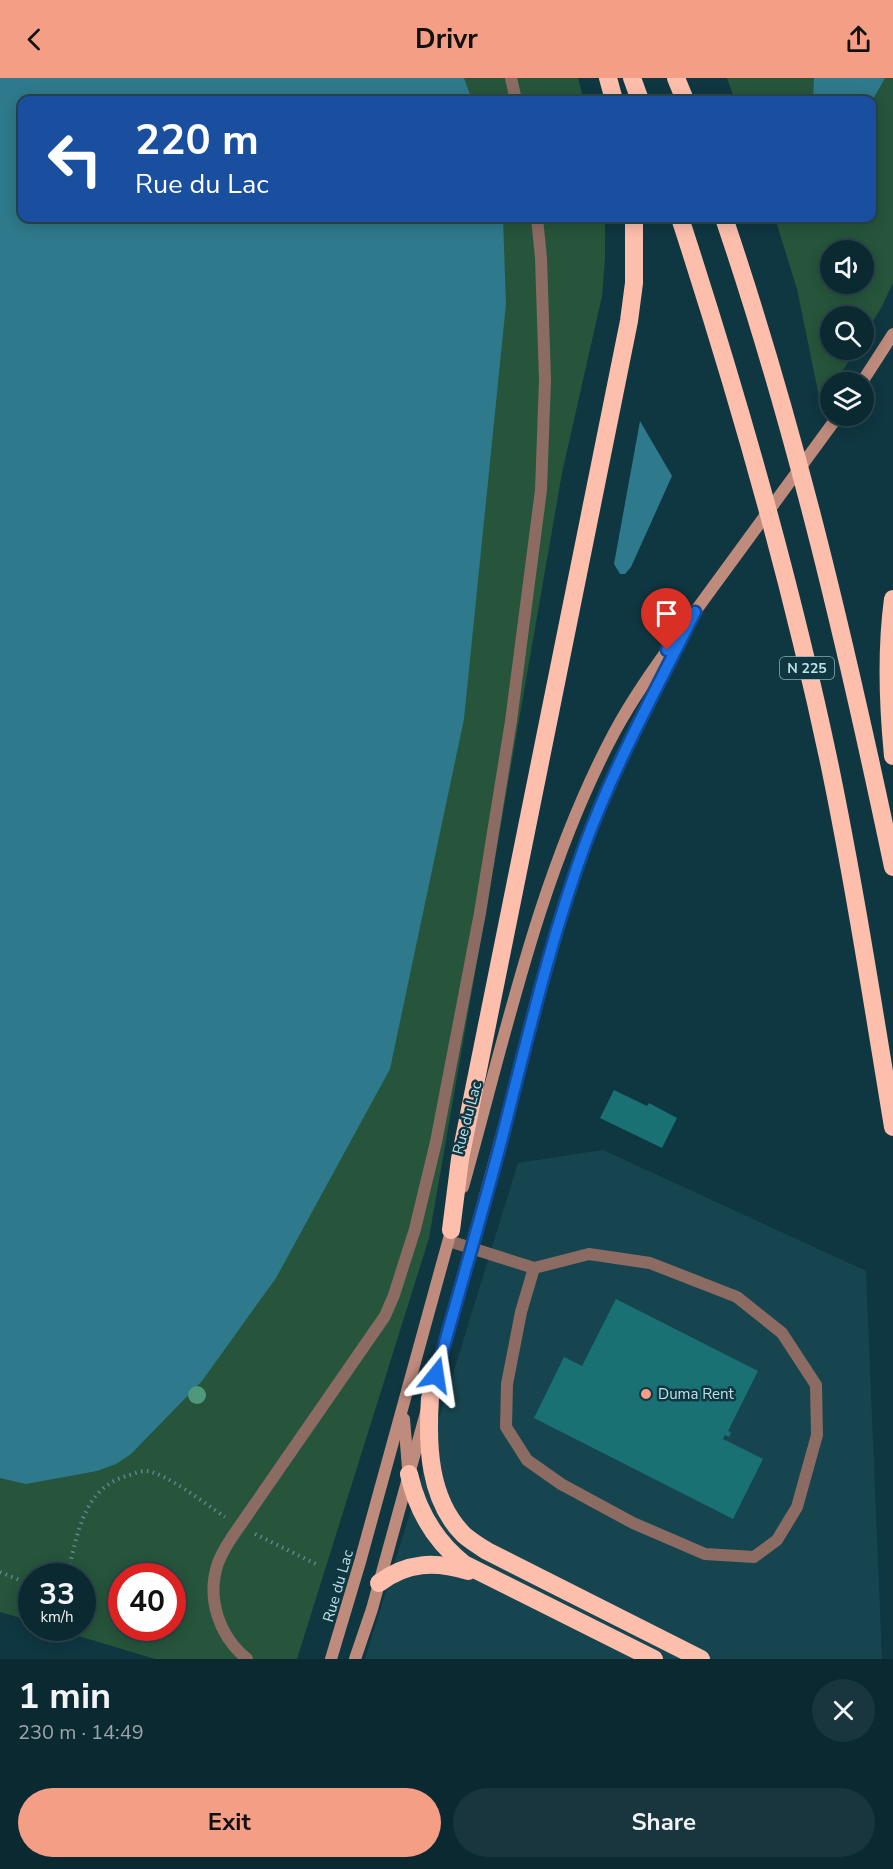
<!DOCTYPE html>
<meta charset="utf-8">
<style>
body{margin:0;font-family:"Nunito Sans",sans-serif;background:#19353d;color:#f1f3f6;height:100vh;display:flex;flex-direction:column;font-size:22px;white-space:nowrap}
*{box-sizing:border-box;margin:0}
p{font-size:20px;color:#9aa6ab}
.icon{flex:none;width:33px;height:33px;fill:none;stroke:currentColor;stroke-width:2;stroke-linecap:round;stroke-linejoin:round}
.map{position:relative;height:1581px;overflow:hidden}
.panel{display:flex;flex-direction:column;background:#0b2931;flex:1}
.panel>*{flex:none}
.guide{position:absolute;left:18px;top:18px;width:858px;height:126px;border-radius:12px;box-shadow:0 3px 15px #0003,0 0 0 2px #2b454d;background:#1a4fa0;color:#fff;overflow:hidden}
.tools{position:absolute;left:820px;top:162px;display:grid;gap:12px}
.tools a{display:grid;place-items:center;width:54px;height:54px;border-radius:50%;background:#0b2931;box-shadow:0 3px 15px #0003,0 0 0 2px #2b454d;font-size:30px}
.speed{position:absolute;left:18px;top:1485px;display:flex;gap:12px;font-size:30px;font-weight:700;text-align:center}
.speed>*{display:grid;place-content:center;width:78px;height:78px;border-radius:50%;background:#0b2931;box-shadow:0 3px 15px #0003,0 0 0 2px #2b454d;line-height:1}
.speed small{font-size:15px;font-weight:400}
.speed .limit{border:9px solid #d22;background:#fff;color:#111}
.pin{position:absolute;display:grid;place-items:center;width:51px;height:51px;color:#fff;margin:-62px -26px;border-radius:50% 50% 50% 0;rotate:-45deg;box-shadow:0 0 6px #0007}
.pin .icon{rotate:45deg}
.me{position:absolute;width:66px;margin:-33px;rotate:15deg;stroke-linejoin:round;filter:drop-shadow(0 0 4px #0008)}
.turn{display:flex;align-items:center;gap:21px;height:126px;padding:0 18px;font-size:27px}
.turn .icon{width:78px;height:78px;stroke-width:2.5}
.turn b{display:block;font-size:42px;line-height:51px}
.round{display:grid;place-items:center;flex:none;width:63px;height:63px;border-radius:32px;background:#19353d}
.summary{display:flex;align-items:center;justify-content:space-between;height:102px;padding:0 18px}
h1{font-size:36px;font-weight:700;line-height:45px}
.button{display:flex;gap:12px;margin-top:auto;padding:12px 18px}
.button a{flex:1;height:69px;border-radius:36px;background:#f49e86;color:#111;font-size:24px;font-weight:700;line-height:69px;text-align:center}
.button a+a{background:#19353d;color:#f1f3f6}
header{display:flex;justify-content:space-between;align-items:center;height:78px;padding:0 18px;background:#f49e86;color:#111;font-size:27px;font-weight:700}
.map>svg:first-child{display:block}
</style>
<header><svg class="icon" aria-label="back" viewBox="0 0 24 24"><path d="M15 5l-7 7 7 7"/></svg>Drivr<svg class="icon" aria-label="share" viewBox="0 0 24 24"><path d="M12 15V3M7 8l5-5 5 5M5 13v7h14v-7"/></svg></header>
<div class="map">
<svg width="893" height="1581" viewBox="0 0 893 1581">
<rect width="100%" height="100%" fill="#0f3741"/>
<path fill="#164550" d="M603 1072 866 1193 882 1581H365L518 1085Z"/>
<g fill="#26553b" fill-rule="evenodd">
<path d="M0 0H578L584 22H22V140H605V181L602 218 562 395 429 1160 297 1581H155L52 1550H82V1498H32L31 1543 0 1534ZM122 1498H172V1550H122Z"/>
<path d="M727 0H893V205L881 230 864 258V238H831V272H856L835 304H831V311L821 328 797 211 775 140H872V22H735ZM831 172H864V206H831Z"/>
</g>
<g fill="#2e798b">
<path d="M0 0H464L472 22H22V140H503L506 226 464 641 390 991 276 1200 202 1303 131 1376 116 1386 97 1393 26 1406 0 1400Z"/>
<path d="M814 0H885L872 23 813 22Z"/>
<path d="M640 343 672 398 631 489 625 496H620L614 486Z"/>
</g>
<g fill="#197173">
<path d="M614 1012 647 1028 649 1025 677 1040 662 1070 600 1040Z"/>
<path d="M616 1221 758 1293 728 1353 731 1354 729 1359 725 1357 723 1361 763 1381 733 1441 534 1340 564 1279 582 1288Z"/>
</g>
<g fill="none" stroke-linecap="round" stroke-linejoin="round">
<g stroke="#60858f" stroke-width="4" stroke-dasharray="1.5 4.5" stroke-linecap="butt">
<path d="M255 1456 316 1486"/>
<path d="M0 1494 32 1507"/>
<path d="M67 1498C77 1460 82 1410 127 1398 133 1396 140 1393 145 1393 164 1393 208 1428 225 1439"/>
</g>
<path stroke="#8b6b62" stroke-width="12" d="M449 1163 534 1190 589 1176 650 1185 737 1219 782 1255 816 1307 817 1357 797 1429 777 1462 754 1479 705 1476 633 1445 561 1406 527 1382 506 1349 507 1306 521 1234 534 1190"/>
<g stroke="#8b6b62" stroke-width="12">
<path d="M511 0 516 22"/>
<path d="M247 1581C219 1558 206 1520 218 1485 223 1472 231 1460 239 1449L385 1238 394 1217 415 1151 436 1064 480 835 511 643 541 412 545 302 541 180 537 140"/>
</g>
<g stroke="#be8b7d" stroke-width="12">
<path d="M862 304 893 256"/>
<path d="M463 1109C506 956 539 796 614 655 637 612 666 574 694 535 742 469 790 403 838 338"/>
<path d="M404 1341 408 1390"/>
<path d="M331 1581 360 1484 453 1146"/>
<path d="M355 1581 372 1531 430 1320 560 842 586 763 605 717 628 666 679 565"/>
</g>
<g stroke="#fdbeac" stroke-width="18">
<path d="M608 0 614 22"/>
<path d="M632 0 640 22"/>
<path d="M676 0 685 22"/>
<path d="M680 140C738 318 790 500 829 684 854 805 873 927 893 1049"/>
<path d="M724 140C796 352 847 570 893 789"/>
<path d="M893 521C886 573 888 627 893 678"/>
<path d="M451 1152 460 1081 629 243 634 205V140"/>
<path d="M430 1320C427 1366 428 1421 464 1457 471 1463 479 1468 487 1473L701 1581"/>
<path d="M409 1396C417 1432 435 1463 464 1486L654 1581"/>
<path d="M379 1505C407 1484 435 1483 468 1493"/>
</g>
</g>
<circle fill="#4e987c" cx="197" cy="1317" r="9"/>
<g fill="none" stroke-linecap="round" stroke-linejoin="round">
<g stroke="#114b97" stroke-width="15">
<path id="route" d="M436 1297C458 1216 482 1137 503 1056 528 958 551 859 586 764 616 684 657 610 695 534L667 572"/>
</g>
<use href="#route" stroke="#1a73e8" stroke-width="10"/>
</g>
<circle fill="#f49e86" stroke="#0f3741" stroke-width="2" cx="646" cy="1316" r="6"/>
<g text-anchor="middle" stroke-width="5" stroke-linejoin="round" paint-order="stroke">
<rect fill="#0f3741" stroke="#8aaeb8" stroke-width="1.5" x="780" y="579" width="54" height="22" rx="4.5"/>
<g font-size="14" font-weight="bold" fill="#bee1eb">
<text x="807" y="595">N 225</text>
</g>
<g font-size="15" fill="#bee1eb" stroke="#0f3741">
<text transform="translate(467 1040) rotate(-75)" y="5">Rue du Lac</text>
<text transform="translate(338 1508) rotate(-74)" y="5">Rue du Lac</text>
</g>
<g font-size="15" fill="#bee1eb" stroke="#0f3741" text-anchor="start">
<text x="658" y="1321">Duma Rent</text>
</g>
</g>
</svg>
<div class="tools">
<a><svg class="icon" aria-label="sound" viewBox="0 0 24 24"><path d="M4 9h4l5-4v14l-5-4H4zM17 9q2 3 0 6"/></svg></a>
<a><svg class="icon" aria-label="search" viewBox="0 0 24 24"><circle cx="10" cy="10" r="6"/><path d="M15 15l6 6"/></svg></a>
<a><svg class="icon" aria-label="layers" viewBox="0 0 24 24"><path d="M12 4l9 5-9 5-9-5zM3 14l9 5 9-5"/></svg></a>
</div>
<div class="speed"><div>33<small>km/h</small></div><div class="limit">40</div></div>
<div class="pin" style="left:667px;top:572px;background:#d93025"><svg class="icon" aria-label="arrive" viewBox="0 0 24 24"><path d="M6 21V4h12l-3 4 3 4H6"/></svg></div>
<svg class="me" style="left:436px;top:1297px" viewBox="-20 -20 40 40"><path d="M0-17L14 15 0 8-14 15z" fill="#1a73e8" stroke="#fff" stroke-width="4"/></svg>
<div class="guide">
<div class="turn"><svg class="icon" aria-label="left" viewBox="0 0 24 24"><path d="M17 20v-9H6M10 6l-5 5 5 5"/></svg><div><b>220 m</b>Rue du Lac</div></div>
</div>
</div>
<section class="panel">
<div class="summary"><div><h1>1 min</h1><p>230 m · 14:49</p></div><a class="round"><svg class="icon" aria-label="close" viewBox="0 0 24 24"><path d="M6 6l12 12M18 6L6 18"/></svg></a></div>
<div class="button"><a>Exit</a><a>Share</a></div>
</section>
